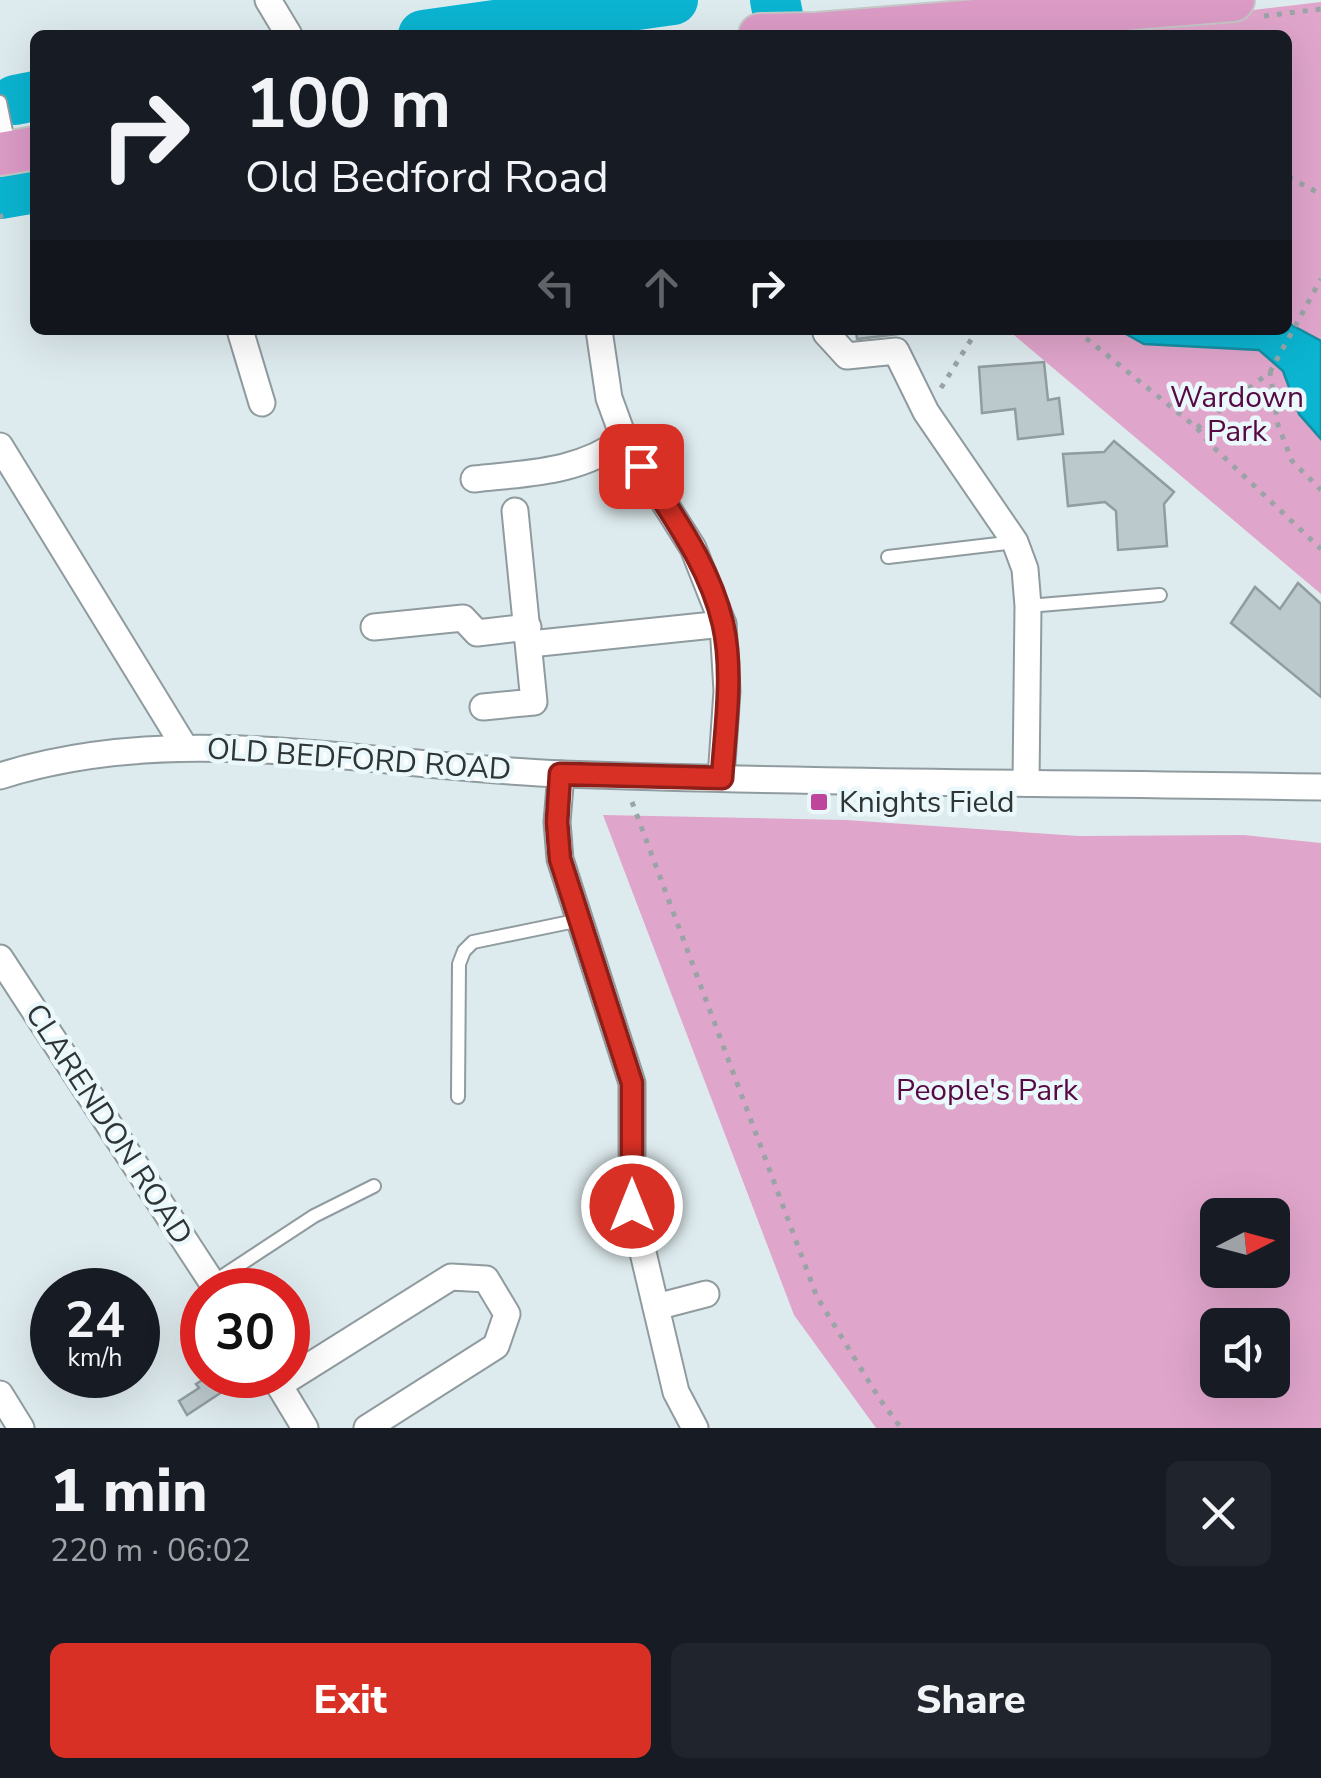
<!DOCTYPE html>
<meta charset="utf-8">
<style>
body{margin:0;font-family:"Nunito Sans",sans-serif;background:#20242c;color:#f1f3f6;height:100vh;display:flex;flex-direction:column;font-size:38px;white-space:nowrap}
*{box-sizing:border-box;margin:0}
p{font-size:32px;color:#9ea1a6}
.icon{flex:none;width:55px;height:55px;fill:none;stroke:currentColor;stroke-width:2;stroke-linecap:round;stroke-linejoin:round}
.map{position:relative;height:1428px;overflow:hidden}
.drawer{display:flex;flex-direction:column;background:#171b24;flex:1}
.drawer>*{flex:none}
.guide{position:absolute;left:30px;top:30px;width:1262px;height:305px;border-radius:15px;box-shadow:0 10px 40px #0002;background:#171b24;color:#f1f3f6;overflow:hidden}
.needle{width:65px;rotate:84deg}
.buttons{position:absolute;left:1200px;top:1198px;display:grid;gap:20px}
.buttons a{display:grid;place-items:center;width:90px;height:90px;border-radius:15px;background:#171b24;box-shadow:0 10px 40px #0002;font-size:50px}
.speed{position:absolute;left:30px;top:1268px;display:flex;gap:20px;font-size:50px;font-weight:700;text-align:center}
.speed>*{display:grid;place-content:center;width:130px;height:130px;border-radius:50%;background:#171b24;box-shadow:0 10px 40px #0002;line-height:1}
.speed small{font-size:25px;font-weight:400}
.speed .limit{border:15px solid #d22;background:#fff;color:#111}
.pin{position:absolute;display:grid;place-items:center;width:85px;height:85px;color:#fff;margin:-42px;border-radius:20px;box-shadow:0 5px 15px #0006}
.me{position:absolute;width:110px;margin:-55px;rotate:0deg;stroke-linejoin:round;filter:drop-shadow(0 0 8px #0008)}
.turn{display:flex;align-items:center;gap:35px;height:210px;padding:0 50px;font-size:45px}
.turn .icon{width:130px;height:130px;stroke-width:2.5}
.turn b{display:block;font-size:70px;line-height:85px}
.lanes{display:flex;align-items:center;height:95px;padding:0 50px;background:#0003;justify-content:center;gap:50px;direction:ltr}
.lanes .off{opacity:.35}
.round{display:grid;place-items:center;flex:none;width:105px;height:105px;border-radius:15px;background:#20242c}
.overview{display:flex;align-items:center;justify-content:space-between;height:170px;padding:0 50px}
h1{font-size:60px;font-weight:800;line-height:75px}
.action{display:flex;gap:20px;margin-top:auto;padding:20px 50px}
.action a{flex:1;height:115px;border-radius:15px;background:#d93025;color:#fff;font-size:40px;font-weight:800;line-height:115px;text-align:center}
.action a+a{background:#20242c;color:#f1f3f6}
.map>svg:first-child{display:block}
</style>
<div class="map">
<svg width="1321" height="1428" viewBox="0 0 1321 1428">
<rect width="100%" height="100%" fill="#deebee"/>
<g fill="#e0a5cb" fill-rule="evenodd">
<path d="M1321 2V594L1008 330H1288V35H1040Z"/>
<path d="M603 815 846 820 1079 836 1244 835 1321 843V1428H876L794 1315ZM1218 1215H1272V1270H1218ZM1218 1325H1272V1380H1218Z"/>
</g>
<path fill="#0bb4d1" stroke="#168ea2" stroke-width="2.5" d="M1288 323 1321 341V439L1299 414 1283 371 1259 350 1144 344 1119 330H1288Z"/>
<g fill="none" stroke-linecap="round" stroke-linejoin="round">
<g stroke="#0bb4d1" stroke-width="50">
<path d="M775 0 782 35"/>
<path d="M423 35 673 0"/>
<path d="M15 100 35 96"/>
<path d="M0 194 35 188"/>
</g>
</g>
<g fill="#bcc9cc" stroke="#909c9f" stroke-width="2.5">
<path d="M856 330H906L907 333 857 339Z"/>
<path d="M1044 362 1048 400 1059 398 1063 434 1018 439 1015 409 982 413 979 367Z"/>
<path d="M1114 441 1174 492 1164 504 1167 546 1118 550 1116 511 1105 502 1068 506 1063 454 1104 452Z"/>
<path d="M1298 583 1321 604V697L1231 623 1255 587 1280 609Z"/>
<path d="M210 1375H233L237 1382 187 1415 179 1401 199 1388 196 1384Z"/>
</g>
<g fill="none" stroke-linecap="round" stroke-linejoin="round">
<g stroke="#8f9b9f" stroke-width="16">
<g id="service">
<path d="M0 102 9 146"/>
<path d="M888 557 1015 542"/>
<path d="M1028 606 1160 595"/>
<path d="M458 1097 459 964 464 951 473 942 580 920"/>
<path d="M212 1283 314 1216 374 1186"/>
</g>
</g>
<g stroke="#8f9b9f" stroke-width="29">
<g id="minor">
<path d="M268 0 289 35"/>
<path d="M240 330 262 403"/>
<path d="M599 330 609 398 624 439 693 548 723 624 727 691 721 778"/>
<path d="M826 333 847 356 896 351 926 412 1015 542 1025 569 1028 606 1026 783"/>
<path d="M0 446 184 746"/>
<path d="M474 479C527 473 580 473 624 439"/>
<path d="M374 627 463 618 477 633 528 627"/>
<path d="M530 644 723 624"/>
<path d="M483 707 534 702 515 511"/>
<path d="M561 774 557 822 560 859 632 1083V1206L676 1392 695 1428"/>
<path d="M0 776C182 718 378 768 564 774 816 783 1069 783 1321 787"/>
<path d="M0 958 217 1290"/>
<path d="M656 1307 706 1294"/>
<path d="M273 1375 305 1428"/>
<path d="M279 1385 451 1277 486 1279 507 1314 496 1346 367 1428"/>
<path d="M0 1394 21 1428"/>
</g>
</g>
<g stroke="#c5c6c6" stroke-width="46">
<g id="trunk">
<path d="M760 35 817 34 1233 0"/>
<path d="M0 154 35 148"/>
</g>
</g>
<g stroke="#9aa4a6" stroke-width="5" stroke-dasharray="5 8" stroke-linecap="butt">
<path d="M1264 16 1321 9"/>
<path d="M1288 177 1321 194"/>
<path d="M0 214 2 221"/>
<path d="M1076 330 1197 428 1209 443 1321 549"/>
<path d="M1270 372 1321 279"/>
<path d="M941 388 977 330"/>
<path d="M1197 428 1270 372 1278 425 1292 461 1321 490"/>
<path d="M632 802 817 1297 879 1398 901 1428"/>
</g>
<use href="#service" stroke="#fff" stroke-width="12"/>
<use href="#minor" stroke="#fff" stroke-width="25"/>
<use href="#trunk" stroke="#db9bc6" stroke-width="42"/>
</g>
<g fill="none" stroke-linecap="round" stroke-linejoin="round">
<g stroke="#8d1f18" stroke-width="25">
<path id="route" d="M632 1206V1083L560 859 557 822 560 774 722 778C725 729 734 673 723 624 710 566 672 515 641 466"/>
</g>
<use href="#route" stroke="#d93025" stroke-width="18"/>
</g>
<rect fill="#bd459b" stroke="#ebf8fb" stroke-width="4" x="809" y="792" width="20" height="20" rx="5"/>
<g text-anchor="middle" stroke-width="9" stroke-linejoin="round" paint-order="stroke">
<g font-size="30" fill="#560943" stroke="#ebf8fb">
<text x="1237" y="407">Wardown<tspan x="1237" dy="34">Park</tspan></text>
<text x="987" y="1100">People's Park</text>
</g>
<g font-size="30" fill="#2f3435" stroke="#ebf8fb">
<text transform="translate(359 759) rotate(4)" y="10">OLD BEDFORD ROAD</text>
<text transform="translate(109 1124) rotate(57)" y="10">CLARENDON ROAD</text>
</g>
<g font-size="30" fill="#2f3435" stroke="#ebf8fb" text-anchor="start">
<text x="839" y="812">Knights Field</text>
</g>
</g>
</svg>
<div class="buttons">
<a><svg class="needle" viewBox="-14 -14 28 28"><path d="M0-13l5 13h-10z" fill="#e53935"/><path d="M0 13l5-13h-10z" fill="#9ea1a6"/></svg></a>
<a><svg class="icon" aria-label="sound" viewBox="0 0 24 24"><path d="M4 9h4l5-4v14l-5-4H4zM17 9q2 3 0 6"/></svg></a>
</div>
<div class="speed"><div>24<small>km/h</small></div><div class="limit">30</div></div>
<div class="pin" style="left:641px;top:466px;background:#d93025"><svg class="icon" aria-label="arrive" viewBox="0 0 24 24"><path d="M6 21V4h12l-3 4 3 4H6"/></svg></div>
<svg class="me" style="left:632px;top:1206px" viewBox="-20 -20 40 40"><circle r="17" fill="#d93025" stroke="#fff" stroke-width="3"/><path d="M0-11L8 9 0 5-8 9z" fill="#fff"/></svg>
<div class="guide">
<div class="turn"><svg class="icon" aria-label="right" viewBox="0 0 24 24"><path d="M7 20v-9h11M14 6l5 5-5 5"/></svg><div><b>100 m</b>Old Bedford Road</div></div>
<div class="lanes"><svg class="icon off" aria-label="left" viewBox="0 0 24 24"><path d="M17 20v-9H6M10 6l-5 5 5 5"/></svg><svg class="icon off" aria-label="ahead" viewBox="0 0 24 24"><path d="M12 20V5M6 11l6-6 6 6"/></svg><svg class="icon" aria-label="right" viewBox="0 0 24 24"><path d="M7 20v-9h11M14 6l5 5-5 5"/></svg></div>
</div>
</div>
<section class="drawer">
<div class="overview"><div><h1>1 min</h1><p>220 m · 06:02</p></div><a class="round"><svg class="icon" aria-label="close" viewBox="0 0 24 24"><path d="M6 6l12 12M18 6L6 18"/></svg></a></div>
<div class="action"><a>Exit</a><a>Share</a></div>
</section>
